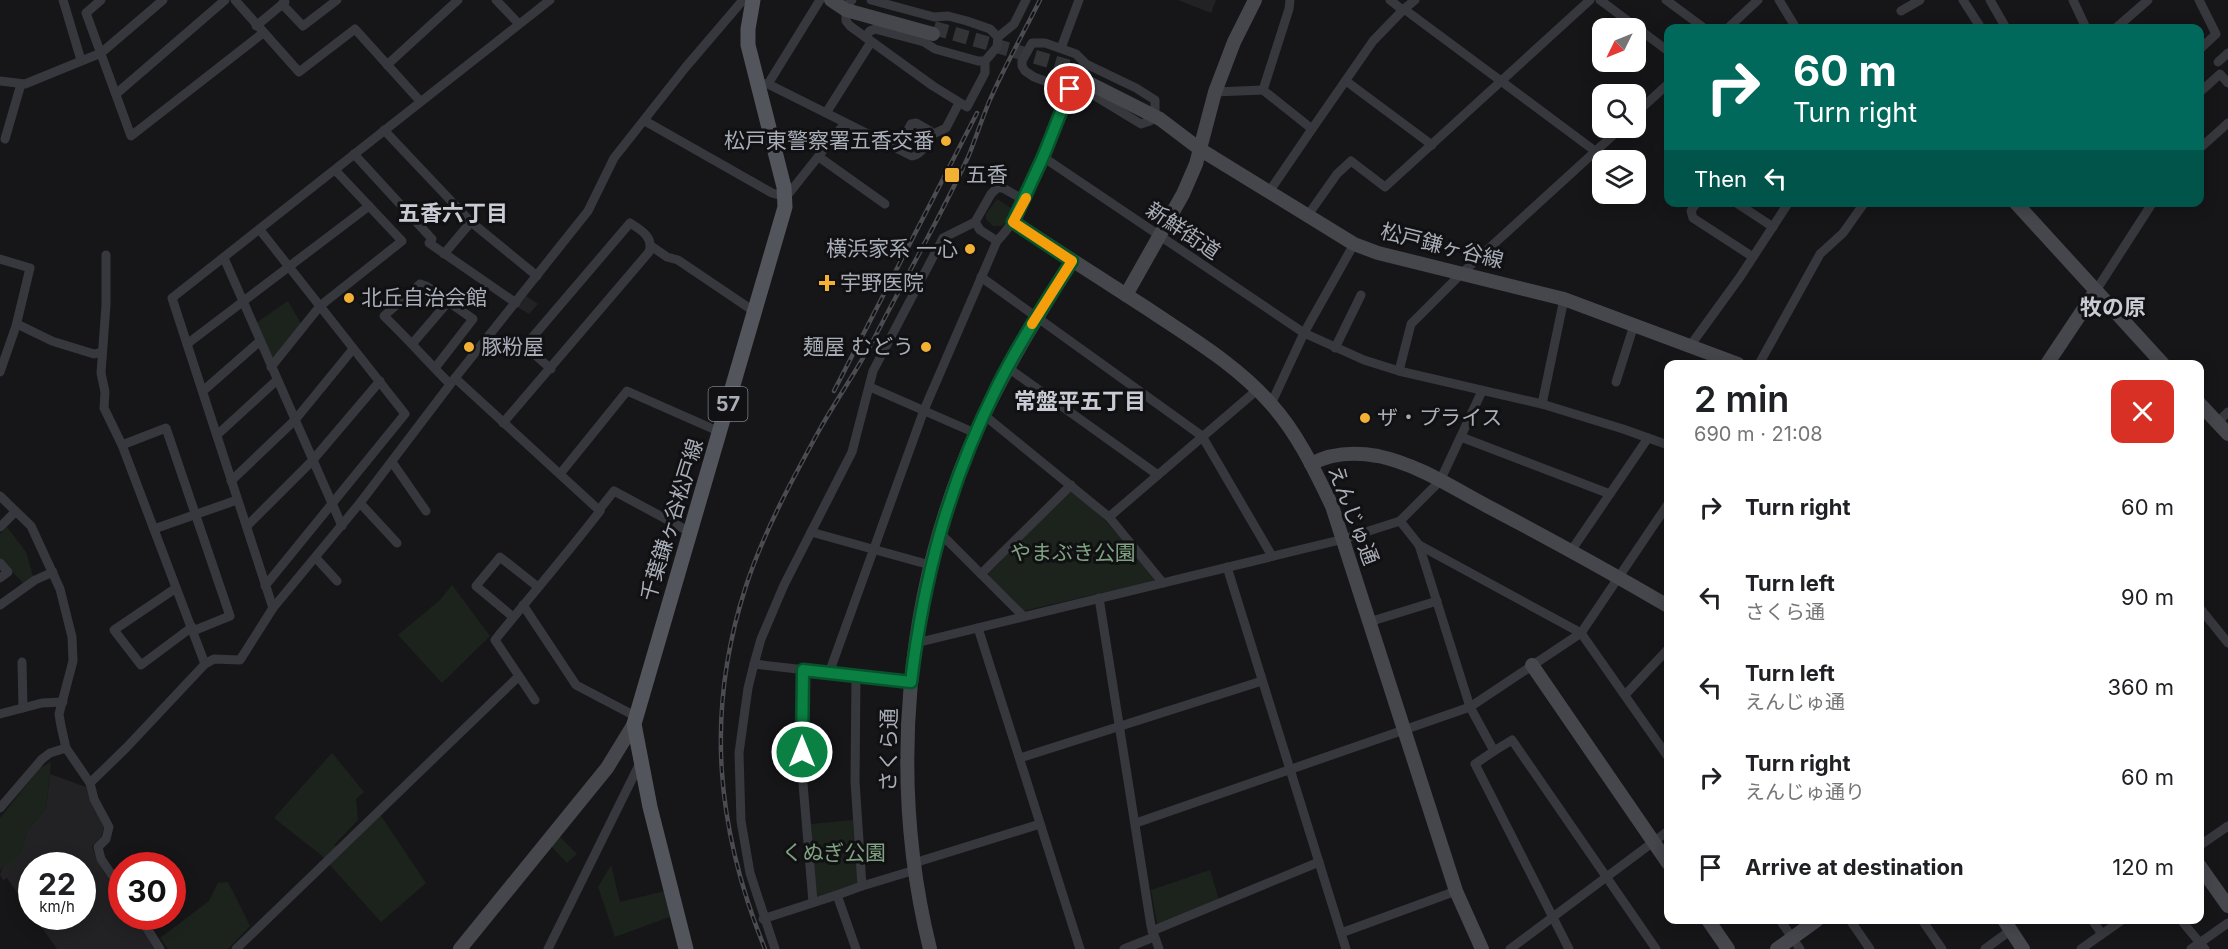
<!DOCTYPE html>
<meta charset="utf-8">
<style>
body{margin:0;font-family:Inter,"Noto Sans JP",sans-serif;background:#f6f6f6;color:#202124;height:100vh;display:flex;flex-direction:column;font-size:22px;white-space:nowrap}
*{box-sizing:border-box;margin:0}
p{font-size:20px;color:#757577}
.icon{flex:none;width:33px;height:33px;fill:none;stroke:currentColor;stroke-width:2;stroke-linecap:round;stroke-linejoin:round}
.map{position:relative;flex:1;overflow:hidden}
.drawer{position:absolute;left:1664px;top:360px;width:540px;height:564px;display:flex;flex-direction:column;background:#fff;border-radius:12px;box-shadow:0 3px 15px #0003}
.drawer>*{flex:none}
.banner{position:absolute;left:1664px;top:24px;width:540px;height:183px;border-radius:12px;box-shadow:0 3px 15px #0003;background:#00695c;color:#fff;overflow:hidden}
.needle{width:39px;rotate:227deg}
.buttons{position:absolute;left:1592px;top:18px;display:grid;gap:12px}
.buttons a{display:grid;place-items:center;width:54px;height:54px;border-radius:12px;background:#fff;box-shadow:0 3px 15px #0003;font-size:30px}
.speed{position:absolute;left:18px;top:852px;display:flex;gap:12px;font-size:30px;font-weight:700;text-align:center}
.speed>*{display:grid;place-content:center;width:78px;height:78px;border-radius:50%;background:#fff;box-shadow:0 3px 15px #0003;line-height:1}
.speed small{font-size:15px;font-weight:400}
.speed .limit{border:9px solid #d22;background:#fff;color:#111}
.pin{position:absolute;display:grid;place-items:center;width:51px;height:51px;color:#fff;margin:-26px;border:3px solid #fff;border-radius:50%;box-shadow:0 2px 6px #0007}
.me{position:absolute;width:66px;margin:-33px;rotate:0deg;stroke-linejoin:round;filter:drop-shadow(0 0 4px #0008)}
.turn{display:flex;align-items:center;gap:21px;height:126px;padding:0 30px;font-size:27px}
.turn .icon{width:78px;height:78px;stroke-width:2.5}
.turn b{display:block;font-size:42px;line-height:51px}
.then{display:flex;align-items:center;height:57px;padding:0 30px;background:#0003;gap:12px;font-size:22px}
.round{display:grid;place-items:center;flex:none;width:63px;height:63px;border-radius:12px;background:#f6f6f6}
.summary{display:flex;align-items:center;justify-content:space-between;height:102px;padding:0 30px}
h1{font-size:36px;font-weight:600;line-height:45px}
ul{padding:0;list-style:none}
li{display:flex;align-items:center;gap:18px;height:90px;padding:0 30px}
li div{flex:1}
li b{display:block;font-size:22px}
li em{font-style:normal}
.map>svg:first-child{display:block}
</style>
<div class="map">
<svg width="2228" height="949" viewBox="0 0 2228 949">
<rect width="100%" height="100%" fill="#161618"/>
<g fill="#222225">
<path d="M1178 0H1216L1211 13Z"/>
<path d="M526 296 538 304 529 314 517 307Z"/>
<path d="M50 774 86 787 90 801 104 827 101 837 92 846 97 861 121 898 122 916 134 917 155 949H57L34 917 82 916V866H32L31 913 7 878 3 880 0 875 3 866 20 854 27 831 46 808Z"/>
</g>
<g fill="#1c231d">
<path d="M997 199 1011 208 1007 221 1002 226H993L986 219V214Z"/>
<path d="M288 301 301 324 273 359 256 323Z"/>
<path d="M1069 492H1073L1101 516 1154 577 1153 581 1023 611 989 577V573Z"/>
<path d="M7 527 26 552 33 576 23 583 0 558V534Z"/>
<path d="M452 585 490 636 442 683 398 635 440 600Z"/>
<path d="M332 753 364 792 356 799 358 820 334 845 340 849 379 813 426 883 381 922 321 855 274 818Z"/>
<path d="M51 762 46 808 27 831 20 854 10 865 3 866 0 871V818L39 769Z"/>
<path d="M853 820 858 882 855 885 820 897 816 895 811 824Z"/>
<path d="M558 835 577 854 567 863 550 845Z"/>
<path d="M611 865 620 902 665 891 672 916 615 937 598 887Z"/>
<path d="M1210 870 1219 900 1161 924 1157 923 1151 890Z"/>
<path d="M228 882 250 926 228 949H168L160 938 209 901 218 883Z"/>
</g>
<g fill="none" stroke-linecap="round" stroke-linejoin="round">
<path stroke="#333438" stroke-width="14" stroke-dasharray="14 7" stroke-linecap="butt" d="M934 28 1074 68"/>
<g stroke="#37383d" stroke-width="9">
<path d="M63 0 81 60"/>
<path d="M101 0 86 13 131 136 263 33"/>
<path d="M235 0 299 72 355 29 420 101"/>
<path d="M496 0 519 24"/>
<path d="M871 0 934 17 948 16 967 21 990 29 998 37"/>
<path d="M1390 0 1400 8 1404 9 1415 0"/>
<path d="M1600 0 1668 51"/>
<path d="M1666 0 1704 28"/>
<path d="M1779 0 1796 28"/>
<path d="M1963 0 1981 28"/>
<path d="M1990 0 2006 28"/>
<path d="M2073 0 2086 28"/>
<path d="M2199 0 2216 34 2199 50"/>
<path d="M849 3 852 0"/>
<path d="M282 4 303 26 337 0"/>
<path d="M846 10V21L850 26 933 86 967 107 985 73V61"/>
<path d="M1901 11 1920 0"/>
<path d="M256 26 285 2"/>
<path d="M1728 28 1758 0"/>
<path d="M2116 28 2148 0"/>
<path d="M865 37 870 31 875 29 924 42 935 49 978 61H985L997 47 998 37 1014 24 1026 0"/>
<path d="M1061 48 1079 0"/>
<path d="M2218 62 2228 53"/>
<path d="M387 65 458 0"/>
<path d="M0 81 25 84 101 53 163 0"/>
<path d="M1346 81 1432 145"/>
<path d="M756 83 768 84C816 108 864 132 912 156 922 155 929 141 930 131L916 123 911 124 898 149"/>
<path d="M768 84 820 0"/>
<path d="M1263 90 1289 9 1290 0"/>
<path d="M1215 92 1263 90 1312 129 1373 41 1404 9 1595 151"/>
<path d="M2199 93 2220 74 2228 83"/>
<path d="M116 94 225 0"/>
<path d="M826 113 871 42"/>
<path d="M1635 114 1668 84"/>
<path d="M1154 116 1150 121 1141 124 1085 90 1061 87 1034 77 1025 71 1022 66V61L1032 43H1045L1076 54 1086 64 1136 88 1155 100V114"/>
<path d="M645 121 772 193 786 197 845 123"/>
<path d="M384 130 471 222 537 276"/>
<path d="M929 136 946 128 959 103"/>
<path d="M5 139 21 84"/>
<path d="M2199 149 2228 123"/>
<path d="M354 154 432 239"/>
<path d="M819 157 885 204"/>
<path d="M1043 157 1304 333 1364 360 1399 371 1542 404 1623 429 1668 445"/>
<path d="M1269 192 1312 129"/>
<path d="M1697 202 1691 211 1693 218 1753 257"/>
<path d="M1735 202 1773 227"/>
<path d="M1308 215 1337 174 1351 161 1385 187 1590 0"/>
<path d="M260 230 405 414 265 586"/>
<path d="M997 241 980 230 975 222 991 194 997 188H1003L1024 200"/>
<path d="M429 243 516 303"/>
<path d="M651 246 667 257 678 260 755 312"/>
<path d="M444 254 471 222"/>
<path d="M106 255V305L101 373 105 392 104 408 122 445 205 664"/>
<path d="M224 258 342 526"/>
<path d="M0 259 30 268 16 326 0 372"/>
<path d="M981 277 1202 436 1272 556"/>
<path d="M2095 292 2153 202"/>
<path d="M17 324 52 341"/>
<path d="M55 342 94 354 102 352"/>
<path d="M187 344 369 206"/>
<path d="M412 344 449 301"/>
<path d="M1690 346 1740 277 1789 202"/>
<path d="M1335 348 1361 295"/>
<path d="M1759 364 1820 254 1843 233 1865 202"/>
<path d="M271 367 320 306 402 241 335 170"/>
<path d="M1007 367 1158 475"/>
<path d="M435 368 473 319 426 286 420 284 384 316C407 338 428 362 450 384"/>
<path d="M1399 371 1411 324 1462 273 1621 128"/>
<path d="M455 378 600 511C566 555 530 597 495 640L535 700"/>
<path d="M1616 382 1634 325"/>
<path d="M870 387 975 433"/>
<path d="M203 391 260 341"/>
<path d="M1482 391 1440 481 1400 521 1419 545 1470 707 1494 751 1512 740 1656 949"/>
<path d="M1271 404 1304 333 1354 244"/>
<path d="M1542 404 1564 299"/>
<path d="M984 415 1109 517 1163 583"/>
<path d="M503 423 649 252C654 237 641 230 630 223L525 346 551 369"/>
<path d="M2217 423 2228 412"/>
<path d="M217 435 277 380"/>
<path d="M1461 437 1610 494"/>
<path d="M122 445 166 428 230 616 193 631"/>
<path d="M392 462 426 511"/>
<path d="M560 474 627 391 720 432"/>
<path d="M231 481 295 420 353 349"/>
<path d="M0 496 31 526 60 589 72 637 73 661 59 714 61 726 66 748 90 783 94 799 109 827 106 839 98 847 101 859 122 890"/>
<path d="M360 503 397 543"/>
<path d="M599 510 614 491 690 532"/>
<path d="M1109 517 1257 390"/>
<path d="M247 526 312 461 380 381"/>
<path d="M0 527 15 512"/>
<path d="M154 529 237 500"/>
<path d="M811 532 930 565"/>
<path d="M940 533 1023 616"/>
<path d="M1419 545 1581 633 1668 757"/>
<path d="M1571 551 1648 438"/>
<path d="M316 558 337 581"/>
<path d="M0 563 8 572 0 578"/>
<path d="M1227 567 1346 949"/>
<path d="M981 574 1071 485"/>
<path d="M176 588 114 630 141 665 192 627"/>
<path d="M1099 598 1151 926 1159 949"/>
<path d="M0 605 35 580 53 572"/>
<path d="M523 605 576 685 635 716"/>
<path d="M2199 607 2228 643"/>
<path d="M273 608 172 298 550 0"/>
<path d="M513 617 476 586 500 557 538 587"/>
<path d="M1369 622 1437 601"/>
<path d="M978 628 1080 949"/>
<path d="M916 643 1344 539 1400 521"/>
<path d="M22 662 23 708"/>
<path d="M754 664 911 682"/>
<path d="M803 670 802 772 813 902"/>
<path d="M829 673 924 410 997 241C1032 205 1051 136 1070 89"/>
<path d="M1625 695 1668 649"/>
<path d="M0 714 42 703 63 702"/>
<path d="M1494 751 1475 764 1569 949"/>
<path d="M1020 758 1262 681"/>
<path d="M90 783 127 747 205 664 214 659 240 660 273 608 360 503 455 378 588 211 614 158 685 68 743 0"/>
<path d="M0 808 42 759 50 753 66 748"/>
<path d="M1136 823 1470 707 1581 633 1668 504"/>
<path d="M2199 846 2228 826"/>
<path d="M914 863 1040 824"/>
<path d="M862 886 915 870"/>
<path d="M139 916 160 949"/>
<path d="M763 919 837 895"/>
<path d="M1780 920 1800 949"/>
<path d="M1850 920 1870 949"/>
<path d="M1922 920 1942 949"/>
<path d="M2092 920 2102 934"/>
<path d="M2181 920 2205 949"/>
<path d="M1152 931 1319 862"/>
<path d="M1341 933 1456 891"/>
<path d="M236 949 519 676"/>
<path d="M548 949 640 763"/>
<path d="M775 949 750 873 741 821 739 753 748 688 754 664 761 639 784 585 852 452 873 371 943 238 975 222"/>
<path d="M856 949 837 895 862 886 855 781 856 676"/>
<path d="M1124 949 1154 937"/>
<path d="M1510 949 1668 831"/>
<path d="M1985 949 2011 930"/>
<path d="M2081 949 2122 920"/>
<path d="M2191 949 2228 923"/>
</g>
<g stroke="#45474d" stroke-width="14">
<path d="M831 0 846 10 933 34"/>
<path d="M1071 74 1160 119 1201 150 1354 244 1378 253 1564 299 1738 364"/>
<path d="M2015 202 2163 364"/>
<path d="M1013 222C1058 251 1103 280 1148 309 1191 338 1237 365 1271 404 1298 434 1315 471 1332 506L1456 891 1482 949"/>
<path d="M1126 295 1183 194 1196 164 1215 92 1234 42 1255 0"/>
<path d="M2047 364 2095 292"/>
<path d="M2199 403 2228 434"/>
<path d="M1311 464C1331 453 1356 452 1378 456 1417 464 1453 488 1487 506 1548 538 1608 571 1668 606"/>
<path d="M1532 665 1668 863"/>
<path d="M2199 865 2228 906"/>
<path d="M1708 920 1728 949"/>
<path d="M2004 920 2023 949"/>
<path d="M460 949 607 768 634 724"/>
<path d="M930 949C888 779 905 591 976 432 1003 372 1037 317 1072 261"/>
<path d="M1777 949 1817 920"/>
</g>
<path stroke="#53555c" stroke-width="15" d="M686 949 650 807 634 724 785 207 784 187 748 45V29L753 0"/>
<g stroke="#4a4c52" stroke-width="4.5">
<g id="rail">
<path d="M834 391 977 113"/>
<path d="M765 949C716 828 705 712 746 586 764 531 793 478 821 427 840 394 862 363 879 329 909 271 942 214 969 155 976 137 982 119 989 102 1004 67 1023 34 1040 0"/>
</g>
</g>
<use href="#rail" stroke="#111113" stroke-width="2" stroke-dasharray="7" stroke-linecap="butt"/>
</g>
<g fill="none" stroke-linecap="round" stroke-linejoin="round">
<g stroke="#07532c" stroke-width="15">
<path id="route" d="M802 752 803 670 911 682C924 576 949 483 997 387 1019 343 1046 302 1072 261L1013 222 1043 157 1070 89"/>
</g>
<use href="#route" stroke="#0b8043" stroke-width="10"/>
<path stroke="#f59e0b" stroke-width="10" d="M1026 198 1013 222 1072 261 1032 324"/>
</g>
<g fill="#f2b134" stroke="#111113" stroke-width="2">
<circle cx="946" cy="141" r="6"/>
<rect x="944" y="167" width="16" height="16" rx="3"/>
<circle cx="970" cy="249" r="6"/>
<path d="M824 274h6v6h6v6h-6v6h-6v-6h-6v-6h6z"/>
<circle cx="349" cy="298" r="6"/>
<circle cx="469" cy="347" r="6"/>
<circle cx="926" cy="347" r="6"/>
<circle cx="1365" cy="418" r="6"/>
</g>
<g text-anchor="middle" stroke-width="6" stroke-linejoin="round" paint-order="stroke">
<rect fill="#111113" stroke="#7b7e86" stroke-width="1.5" x="708.5" y="387" width="39" height="34" rx="4.5"/>
<g font-size="20" font-weight="bold" fill="#a8adb8">
<text x="728" y="411">57</text>
</g>
<g font-size="21" fill="#a8adb8" stroke="#111113" text-anchor="start">
<text x="934" y="148" text-anchor="end">松戸東警察署五香交番</text>
<text x="966" y="182">五香</text>
<text x="958" y="256" text-anchor="end">横浜家系 一心</text>
<text x="840" y="290">宇野医院</text>
<text x="361" y="305">北丘自治会館</text>
<text x="481" y="354">豚粉屋</text>
<text x="914" y="354" text-anchor="end">麺屋 むどう</text>
<text x="1377" y="425">ザ・プライス</text>
</g>
<g font-size="21" fill="#a8adb8" stroke="#111113">
<text transform="translate(1183 231) rotate(34)" y="7">新鮮街道</text>
<text transform="translate(1442 246) rotate(14)" y="7">松戸鎌ヶ谷線</text>
<text transform="translate(1353 515) rotate(69)" y="7">えんじゅ通</text>
<text transform="translate(672 520) rotate(-73)" y="7">千葉鎌ヶ谷松戸線</text>
<text transform="translate(889 750) rotate(-89)" y="7">さくら通</text>
</g>
<g font-size="21" fill="#7fa381" stroke="#111113">
<text x="1073" y="560">やまぶき公園</text>
<text x="834" y="860">くぬぎ公園</text>
</g>
<g font-size="22" font-weight="bold" fill="#c9ccd4" stroke="#111113">
<text x="453" y="221">五香六丁目</text>
<text x="2113" y="315">牧の原</text>
<text x="1080" y="409">常盤平五丁目</text>
</g>
</g>
</svg>
<div class="buttons">
<a><svg class="needle" viewBox="-14 -14 28 28"><path d="M0-13l5 13h-10z" fill="#e53935"/><path d="M0 13l5-13h-10z" fill="#757577"/></svg></a>
<a><svg class="icon" aria-label="search" viewBox="0 0 24 24"><circle cx="10" cy="10" r="6"/><path d="M15 15l6 6"/></svg></a>
<a><svg class="icon" aria-label="layers" viewBox="0 0 24 24"><path d="M12 4l9 5-9 5-9-5zM3 14l9 5 9-5"/></svg></a>
</div>
<div class="speed"><div>22<small>km/h</small></div><div class="limit">30</div></div>
<div class="pin" style="left:1070px;top:89px;background:#d93025"><svg class="icon" aria-label="arrive" viewBox="0 0 24 24"><path d="M6 21V4h12l-3 4 3 4H6"/></svg></div>
<svg class="me" style="left:802px;top:752px" viewBox="-20 -20 40 40"><circle r="17" fill="#0b8043" stroke="#fff" stroke-width="3"/><path d="M0-11L8 9 0 5-8 9z" fill="#fff"/></svg>
<div class="banner">
<div class="turn"><svg class="icon" aria-label="right" viewBox="0 0 24 24"><path d="M7 20v-9h11M14 6l5 5-5 5"/></svg><div><b>60 m</b>Turn right</div></div>
<div class="then">Then<svg class="icon" aria-label="left" viewBox="0 0 24 24"><path d="M17 20v-9H6M10 6l-5 5 5 5"/></svg></div>
</div>
<section class="drawer">
<div class="summary"><div><h1>2 min</h1><p>690 m · 21:08</p></div><a class="round" style="background:#d93025;color:#fff"><svg class="icon" aria-label="close" viewBox="0 0 24 24"><path d="M6 6l12 12M18 6L6 18"/></svg></a></div>
<ul>
<li><svg class="icon" aria-label="right" viewBox="0 0 24 24"><path d="M7 20v-9h11M14 6l5 5-5 5"/></svg><div><b>Turn right</b></div><em>60 m</em></li>
<li><svg class="icon" aria-label="left" viewBox="0 0 24 24"><path d="M17 20v-9H6M10 6l-5 5 5 5"/></svg><div><b>Turn left</b><p>さくら通</p></div><em>90 m</em></li>
<li><svg class="icon" aria-label="left" viewBox="0 0 24 24"><path d="M17 20v-9H6M10 6l-5 5 5 5"/></svg><div><b>Turn left</b><p>えんじゅ通</p></div><em>360 m</em></li>
<li><svg class="icon" aria-label="right" viewBox="0 0 24 24"><path d="M7 20v-9h11M14 6l5 5-5 5"/></svg><div><b>Turn right</b><p>えんじゅ通り</p></div><em>60 m</em></li>
<li><svg class="icon" aria-label="arrive" viewBox="0 0 24 24"><path d="M6 21V4h12l-3 4 3 4H6"/></svg><div><b>Arrive at destination</b></div><em>120 m</em></li>
</ul>
</section>
</div>
